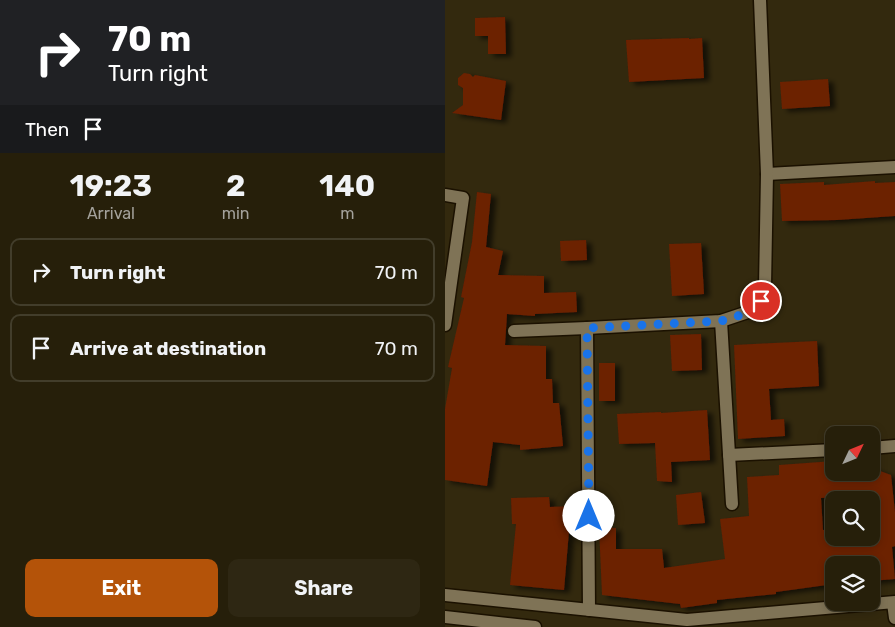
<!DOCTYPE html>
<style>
body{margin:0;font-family:Rubik,sans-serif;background:#2e2713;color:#f1f3f6;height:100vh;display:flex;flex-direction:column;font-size:19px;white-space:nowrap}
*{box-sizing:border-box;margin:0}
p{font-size:16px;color:#a4a29c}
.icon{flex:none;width:28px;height:28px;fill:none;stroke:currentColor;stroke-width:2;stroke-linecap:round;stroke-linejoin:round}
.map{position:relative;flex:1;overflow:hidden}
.drawer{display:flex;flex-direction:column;background:#261f0a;width:445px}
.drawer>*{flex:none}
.hud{background:#202124;color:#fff;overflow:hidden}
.needle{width:32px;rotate:47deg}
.tools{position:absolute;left:380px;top:426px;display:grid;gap:10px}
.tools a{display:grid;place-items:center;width:55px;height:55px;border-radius:10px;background:#261f0a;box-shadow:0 2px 8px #0003,0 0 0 1px #423d2b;font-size:25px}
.pin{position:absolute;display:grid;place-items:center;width:42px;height:42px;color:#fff;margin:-21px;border:2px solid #fff;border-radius:50%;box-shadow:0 1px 5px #0007}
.me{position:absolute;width:55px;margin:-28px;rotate:0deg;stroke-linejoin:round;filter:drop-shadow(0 0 4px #0008)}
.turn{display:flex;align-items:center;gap:18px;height:105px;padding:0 25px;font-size:22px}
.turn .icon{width:65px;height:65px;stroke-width:2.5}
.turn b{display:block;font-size:35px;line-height:42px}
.then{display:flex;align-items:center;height:48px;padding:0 25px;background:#0003;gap:10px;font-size:19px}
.eta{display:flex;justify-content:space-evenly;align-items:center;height:85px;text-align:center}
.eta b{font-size:30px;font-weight:700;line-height:35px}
.action{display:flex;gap:10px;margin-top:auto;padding:10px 25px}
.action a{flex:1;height:58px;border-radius:10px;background:#b45309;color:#fff;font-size:20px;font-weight:700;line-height:58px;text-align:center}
.action a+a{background:#2e2713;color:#f1f3f6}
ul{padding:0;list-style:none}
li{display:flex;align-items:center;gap:15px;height:68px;margin:0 10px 8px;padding:0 15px;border:2px solid #423d2b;border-radius:10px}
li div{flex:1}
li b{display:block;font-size:19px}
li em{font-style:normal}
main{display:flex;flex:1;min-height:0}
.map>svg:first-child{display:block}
</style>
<main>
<section class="drawer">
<div class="hud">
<div class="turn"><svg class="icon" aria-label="right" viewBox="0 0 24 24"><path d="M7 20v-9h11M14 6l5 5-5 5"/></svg><div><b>70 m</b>Turn right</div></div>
<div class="then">Then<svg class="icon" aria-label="arrive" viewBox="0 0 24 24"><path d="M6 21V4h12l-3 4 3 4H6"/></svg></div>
</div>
<div class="eta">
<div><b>19:23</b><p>Arrival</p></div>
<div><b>2</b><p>min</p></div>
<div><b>140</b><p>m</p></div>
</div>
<ul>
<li><svg class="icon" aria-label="right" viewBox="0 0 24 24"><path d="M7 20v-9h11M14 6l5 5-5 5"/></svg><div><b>Turn right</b></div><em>70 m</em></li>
<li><svg class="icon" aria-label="arrive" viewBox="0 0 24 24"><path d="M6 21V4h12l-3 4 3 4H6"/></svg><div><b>Arrive at destination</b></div><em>70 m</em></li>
</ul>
<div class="action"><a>Exit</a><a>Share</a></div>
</section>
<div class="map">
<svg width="450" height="627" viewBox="0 0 450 627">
<defs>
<filter id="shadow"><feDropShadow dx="5.5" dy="3" stdDeviation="2.5" flood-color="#0009"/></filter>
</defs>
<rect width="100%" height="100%" fill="#33290e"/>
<g fill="#6c2002" fill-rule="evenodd" filter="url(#shadow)">
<path d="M60 17 61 54H43V36H30V18Z"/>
<path d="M244 38V39L257 38 259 78 184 82 181 40Z"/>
<path d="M19 73 25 74 28 77 30 75 61 81 56 120 7 113 18 105V88L13 85V78Z"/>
<path d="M383 79 385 106 337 109 335 82Z"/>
<path d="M430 181V183L450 182V216L392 220 337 221 335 184 379 182V185Z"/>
<path d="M32 192 46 194 41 247 58 251 53 275 99 276V293L131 292 132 312 90 314V316L62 314 60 345 101 346V379H107L108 403H114L118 446 75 450V445L48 442 42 486 0 480V409L7 368 3 367 19 298 16 297 27 242Z"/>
<path d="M141 240 142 260 116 261 115 241Z"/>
<path d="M256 243 259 294 227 296 224 244Z"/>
<path d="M256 334 257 370 227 371 225 335Z"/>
<path d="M372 341 374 386 324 389 326 420 339 419 340 436 293 439 289 345Z"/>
<rect x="154" y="363" width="16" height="38"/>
<path d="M262 410 265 460 226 462 227 482 212 481 210 443 174 444 172 414 216 412V413Z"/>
<path d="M389 461V472H426V469L427 468 446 475 450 512V546L447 547 450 579 426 581V565H389V584L331 592V594L272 600V603L236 608 235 604 157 595 154 527 171 528V549H217L219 568 280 559 275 519 304 516 302 477 334 475V465ZM413 496V500H426V538H389V529L378 530 376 498Z"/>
<path d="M256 492 260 523 233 525 231 495Z"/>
<path d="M104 497 105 507 129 506 130 531H124L119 590 65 585 71 524H67L66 498Z"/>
</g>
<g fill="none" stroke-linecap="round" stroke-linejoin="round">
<g stroke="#1b1100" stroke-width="15">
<g id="street">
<path d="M322 174 450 167"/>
<path d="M0 195 18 198 0 325"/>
<path d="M276 321 287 504"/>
<path d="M142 328 144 610"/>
<path d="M69 331 142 328 276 321 306 311 316 301 320 286 322 174 315 0"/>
<path d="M426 448 450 446"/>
<path d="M284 455 389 450"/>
<path d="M0 595 242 620 450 602"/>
<path d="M448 603 450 618"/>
<path d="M0 617 90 627"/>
</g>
</g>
<use href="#street" stroke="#7f7356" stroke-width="12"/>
</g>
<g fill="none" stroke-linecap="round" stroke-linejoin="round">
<path stroke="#1a73e8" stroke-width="9" stroke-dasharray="0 16.2" d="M144 516 142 328 276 321 306 312 316 301"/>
</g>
</svg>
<div class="tools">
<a><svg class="needle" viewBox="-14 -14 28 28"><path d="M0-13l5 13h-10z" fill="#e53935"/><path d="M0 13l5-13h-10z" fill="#a4a29c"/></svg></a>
<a><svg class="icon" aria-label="search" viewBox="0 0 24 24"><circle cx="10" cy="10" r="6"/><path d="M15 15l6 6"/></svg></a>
<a><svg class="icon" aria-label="layers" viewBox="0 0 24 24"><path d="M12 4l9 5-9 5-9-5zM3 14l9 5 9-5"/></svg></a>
</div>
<div class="pin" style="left:316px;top:301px;background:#d93025"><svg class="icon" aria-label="arrive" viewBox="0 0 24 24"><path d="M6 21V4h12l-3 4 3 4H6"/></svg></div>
<svg class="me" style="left:144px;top:516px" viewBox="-20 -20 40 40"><circle r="19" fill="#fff"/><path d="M0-13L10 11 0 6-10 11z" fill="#1a73e8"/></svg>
</div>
</main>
